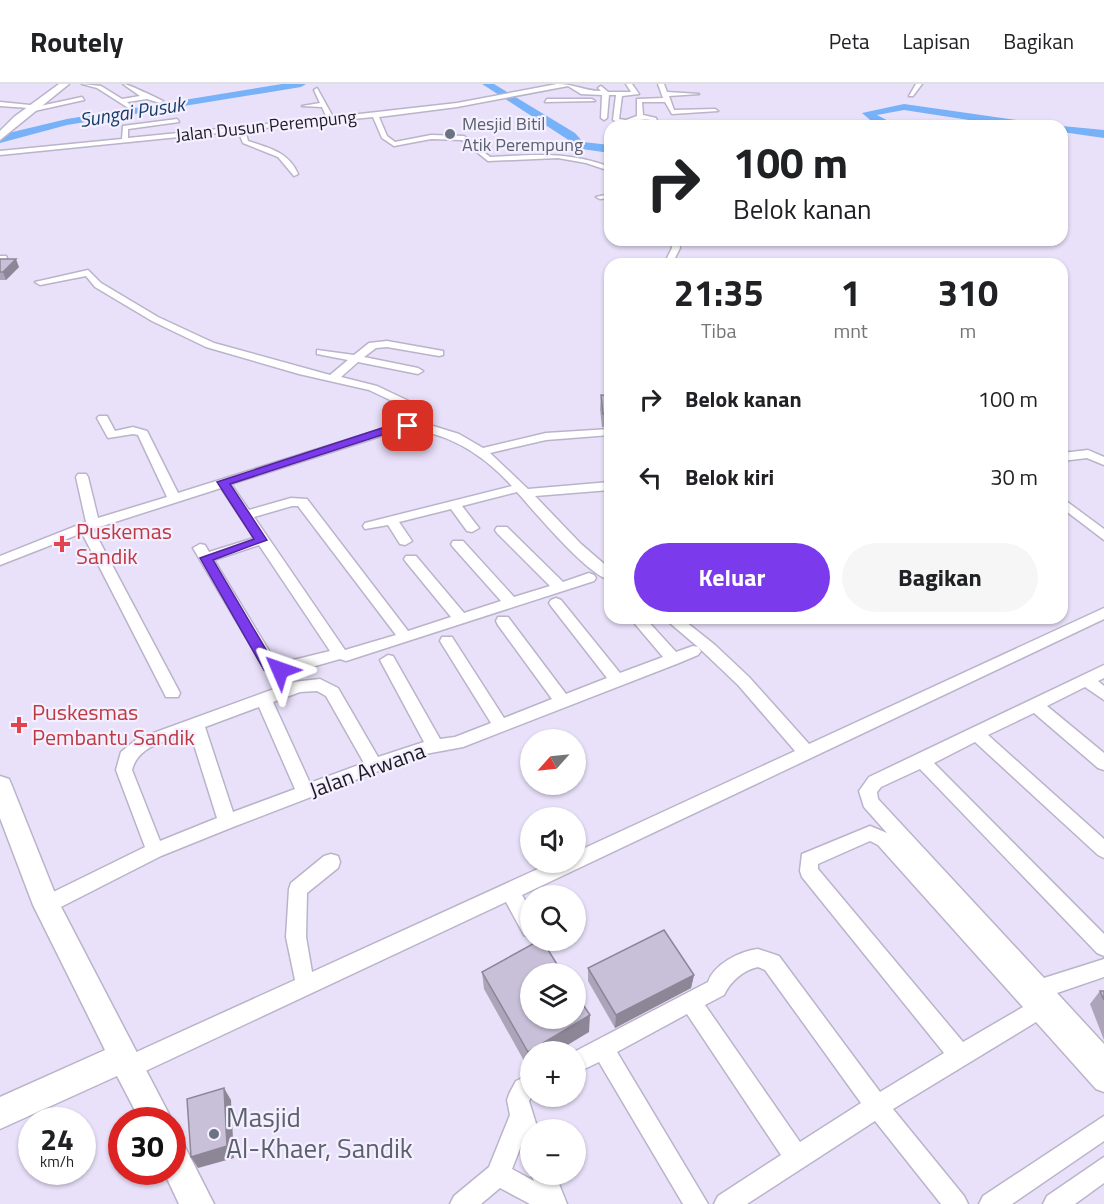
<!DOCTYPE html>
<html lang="id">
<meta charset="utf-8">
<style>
body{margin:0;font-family:"Titillium Web",sans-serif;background:#f6f6f6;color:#202124;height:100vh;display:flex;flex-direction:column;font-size:22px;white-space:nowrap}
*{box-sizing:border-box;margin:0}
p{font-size:20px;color:#757577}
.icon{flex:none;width:33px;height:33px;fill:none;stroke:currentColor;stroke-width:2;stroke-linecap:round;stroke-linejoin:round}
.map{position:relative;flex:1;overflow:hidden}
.sheet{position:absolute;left:604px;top:174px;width:464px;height:366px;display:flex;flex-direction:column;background:#fff;border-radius:18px;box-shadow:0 2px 4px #0004}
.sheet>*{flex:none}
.guide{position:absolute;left:604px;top:36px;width:464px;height:126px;border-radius:18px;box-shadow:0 2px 4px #0004;background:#fff;color:#202124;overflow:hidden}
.needle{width:39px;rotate:243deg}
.controls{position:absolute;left:520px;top:645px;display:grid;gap:12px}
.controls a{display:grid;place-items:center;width:66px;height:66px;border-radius:50%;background:#fff;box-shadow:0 2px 4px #0004;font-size:30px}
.speed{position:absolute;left:18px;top:1023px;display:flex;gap:12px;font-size:30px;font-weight:700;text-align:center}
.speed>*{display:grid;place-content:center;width:78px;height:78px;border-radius:50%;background:#fff;box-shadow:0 2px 4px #0004;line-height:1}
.speed small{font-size:15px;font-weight:400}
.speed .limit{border:9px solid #d22;background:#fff;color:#111}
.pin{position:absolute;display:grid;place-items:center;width:51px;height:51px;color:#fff;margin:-26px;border-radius:12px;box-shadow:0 3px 9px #0006}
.me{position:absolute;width:66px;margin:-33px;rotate:313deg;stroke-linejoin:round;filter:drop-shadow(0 0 4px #0008)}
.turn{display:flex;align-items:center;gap:21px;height:126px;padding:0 30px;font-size:27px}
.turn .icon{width:78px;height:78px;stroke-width:2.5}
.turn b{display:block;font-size:42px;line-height:51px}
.eta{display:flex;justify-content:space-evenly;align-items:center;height:102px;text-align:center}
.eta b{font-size:36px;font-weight:700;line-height:42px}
.cta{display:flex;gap:12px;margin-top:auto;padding:12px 30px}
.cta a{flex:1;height:69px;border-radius:36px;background:#7c3aed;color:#fff;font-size:24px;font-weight:700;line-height:69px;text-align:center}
.cta a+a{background:#f6f6f6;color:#202124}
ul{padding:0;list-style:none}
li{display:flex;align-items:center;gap:18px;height:78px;padding:0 30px}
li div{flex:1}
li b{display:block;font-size:22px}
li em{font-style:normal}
header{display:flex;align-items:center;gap:36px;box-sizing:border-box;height:84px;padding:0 30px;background:#fff;border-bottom:2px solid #e0e0e0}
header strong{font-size:28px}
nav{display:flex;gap:33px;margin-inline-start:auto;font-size:21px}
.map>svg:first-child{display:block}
</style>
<header>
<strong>Routely</strong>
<nav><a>Peta</a><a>Lapisan</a><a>Bagikan</a></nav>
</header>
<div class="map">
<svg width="1104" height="1120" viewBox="0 0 1104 1120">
<rect width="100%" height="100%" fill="#e9e1fa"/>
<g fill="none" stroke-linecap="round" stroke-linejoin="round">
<g fill="#77b1f7" fill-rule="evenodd">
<path d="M282 0H306L301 3 67 41 0 59V51L67 35Z"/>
<path d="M482 0H494L575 49 583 58 610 61V69L575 64 567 55Z"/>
<path d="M904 20 1037 39 1043 42H1008L904 26 877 31 898 42 876 41 862 29Z"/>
<path d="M1060 42H1062L1104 46V54L1062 48Z"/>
</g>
<g stroke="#bab3ca" stroke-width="3">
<g id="street">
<path d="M82 0 101 2 122 15 140 12 123 0C128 0 157 14 163 17L160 19 147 15 127 18 133 23 130 25 97 4Z"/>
<path d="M557 0C575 0 584 7 601 7L598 4 601 2 608 8H631L626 0H632L639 10 622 12 619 35 626 36 637 32V15L663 14 658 0H664L667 8 699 10 669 12 674 26 715 25 718 27 672 30 665 18H642L643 31 656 34 659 42H653L651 36C637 33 627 43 613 36L616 11H609L607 34 604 36 601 34 602 11 581 10 568 2 457 23 379 33 387 52 395 58 431 51 464 52 490 73C535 71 567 67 610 83V87L586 79 558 74 488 77 462 56 431 55 394 62 382 54 373 33 245 46 248 57C269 64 289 68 298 90L294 92 278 73 243 59 238 47 0 71V67L122 55 123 42 177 35 179 38 128 45V54L327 34 322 23 302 22 320 19 314 6 317 4 333 33 457 19Z"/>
<path d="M916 0H922L913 12H909Z"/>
<path d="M82 13 84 16 30 28 27 26 29 24 0 22V18L40 22Z"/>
<path d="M547 15H592L595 17 545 18Z"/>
<path d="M610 110V114L600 115 596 113Z"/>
<path d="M671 156H679L680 164 672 180H664L672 164Z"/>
<path d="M0 172H6L7 174 0 179Z"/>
<path d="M88 186 101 199 158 233 214 259 330 291 348 276 317 270V266L354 271 369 259 387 257 443 267V271L439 272 387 263 376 264 364 273 418 284 423 287 418 290 358 278 341 293 377 302 415 320 430 341 459 350 483 364 546 349 610 345V351L546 356 490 369 528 405 610 398V406L535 412 581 460 610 485V496C588 492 534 427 517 408L462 422 479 444 472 448 467 447 451 425 399 438 412 457 405 461 400 460 388 441 365 445 363 442 365 439 512 402C483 370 446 347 403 345L231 400 249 426 291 414 307 415 408 547 451 533 406 478 404 475 406 472H416L464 529 501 517 453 463 451 460 453 457H463L514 513 550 502 497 449 495 446 497 443H507L563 498 589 489 594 491 596 494 594 497 346 577 340 575 280 592 267 589 193 464 200 460 205 461 209 468 254 454 221 404 93 445 180 609 178 613H166L82 449 0 481V472L86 438 76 393 78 390H86L88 393 98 434 167 413 138 351 133 350 108 354 97 334 99 332H107L115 347 133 343 147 347 178 409 398 340 417 339 407 324 369 306 299 290 206 263 152 237 95 203 86 192 40 201 35 198ZM292 422H298L396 551 345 566 254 433ZM259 461 330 567 277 580 214 476Z"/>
<path d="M1088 366 1104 373V381L1087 374 1062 377V369Z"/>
<path d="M1062 414 1104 445V456L1062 424Z"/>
<path d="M556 514 561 516 620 589 663 573 630 534H645L676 568 693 562 698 563 664 534H681L715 561 749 593 809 660 1104 524V535L522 811 531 827V854L524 851 506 818 137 991 129 994 121 991 118 983 121 975 295 896 286 853 289 805 291 799 324 772 331 770 338 772 340 778 338 784 307 809 306 853 312 888 553 778H576V768L795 667 738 601 698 563 701 567 698 571 679 579 463 663 420 671 233 743 161 772 53 827 46 829 39 827 36 821 39 815 145 763 116 686 121 668 137 655 293 598 320 595 338 604 378 673 424 658 380 576 388 571 393 572 440 655 455 653 491 639 440 557 442 553H452L504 634 552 615 498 541 496 537 498 533H508L566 610 607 594 551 522 549 519 551 516ZM317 607 326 612 364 679 310 699 273 618 300 608ZM259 623 295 705 233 728 205 643ZM190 648 217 734 160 757 132 686C138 661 169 656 190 648Z"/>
<path d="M1104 581V594L1098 597 1104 602V616L1085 603 1047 622 1104 669V686L1098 684 1034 629 988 651 1104 755V774L1098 771 975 658 934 679 1104 850V872L1097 869 920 685 881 703 877 708 878 715 1044 894 1104 875V893L1057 909 1104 960V1008L1096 1005 1036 938 893 1025 964 1112 968 1120H941L875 1037 747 1120H714L718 1112 781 1071 687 930 617 968 708 1120H683L599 978 576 989V968H574L708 898C714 880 740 867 758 865L779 872 880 1008 944 969 802 793 800 787 802 770 870 742 887 749 864 723 859 707 869 693ZM870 757 878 761 1023 923 963 958 818 785V780ZM758 883 765 886 861 1019 800 1058 705 921 724 911C730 898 743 886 758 883Z"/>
<path d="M531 990 532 1012 529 1017 538 1046H531V1070L523 1067 521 1062 512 1085 534 1097 531 1090H555L567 1120H530L500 1104 481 1120H450L454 1112 489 1083 510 1031 507 1016 510 1008 516 997Z"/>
<path d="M1104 1032V1057L1012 1120H979L983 1112Z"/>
<path d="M1104 1073V1099L1075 1120H1043L1047 1112Z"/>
</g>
</g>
<g stroke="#bab3ca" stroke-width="3">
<g id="secondary">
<path d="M59 0H69L0 56V47L14 33Z"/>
<path d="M0 692 9 695 12 702 58 817 172 1036H140L117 992 0 1045V1013L105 966 33 821 0 734Z"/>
<path d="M172 1054 183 1059 214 1120H179L164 1088H172Z"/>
</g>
</g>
<use href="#street" fill="#fff" fill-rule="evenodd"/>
<use href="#secondary" fill="#fff" fill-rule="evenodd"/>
</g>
<g fill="#aca5ba">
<path d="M0 175 19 183 6 196H0Z"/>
<path d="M601 311 610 312V344V343H602L600 325Z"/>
<path d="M588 884 694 891 691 904 615 944 588 897Z"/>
<path d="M482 888 589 948 531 968V982L528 984 484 905Z"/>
<path d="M1100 907H1104V956L1090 920Z"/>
</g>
<g fill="#8c8697">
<path d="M16 175 19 183 6 196 3 188Z"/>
<path d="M694 891 691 904 615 944 616 931Z"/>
<path d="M590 931 589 948 556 968H531V982L528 984V968Z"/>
<path d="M224 1004 231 1016 234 1074 198 1084 191 1073Z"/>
</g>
<g fill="#c8c0d8" stroke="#8c8697" stroke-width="1.5">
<path d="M0 175H16L3 188H0Z"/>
<path d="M601 311 610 312V329L603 330Z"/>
<path d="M664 846 694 891 616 931 588 884Z"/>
<path d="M540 856H542L563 890H531V934H576V910L590 931 528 968 482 888Z"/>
<path d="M1100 907H1104V916Z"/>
<path d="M224 1004 227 1062 191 1073 187 1015Z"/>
</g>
<path fill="#7c3aed" stroke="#51269a" stroke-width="1.5" d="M408 339 413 342 412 344 391 348 230 400 267 456 213 476 274 579 285 582 287 586 280 591 264 586 200 474 254 455 217 398 385 343Z"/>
<g fill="#6b7280" stroke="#f5f0ff" stroke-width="2">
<circle cx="450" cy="50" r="6"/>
<circle cx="214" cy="1050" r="6"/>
</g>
<g fill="#e0444e" stroke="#f5f0ff" stroke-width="2">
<path d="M59 451h6v6h6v6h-6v6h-6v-6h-6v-6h6z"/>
<path d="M16 632h6v6h6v6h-6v6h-6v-6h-6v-6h6z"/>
</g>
<g text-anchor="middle" stroke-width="4.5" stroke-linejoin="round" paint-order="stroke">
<g font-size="18" fill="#5b616d" stroke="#f5f0ff" text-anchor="start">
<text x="462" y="46">Mesjid Bitil<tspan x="462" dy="21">Atik Perempung</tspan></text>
</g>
<g font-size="18" fill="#1e1b23" stroke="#f5f0ff">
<text transform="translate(266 42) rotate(-6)" y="6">Jalan Dusun Perempung</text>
</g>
<g font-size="20" font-style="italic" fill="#173e6a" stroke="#f5f0ff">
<text transform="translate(132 28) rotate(-9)" y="7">Sungai Pusuk</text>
</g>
<g font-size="22" fill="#be3a42" stroke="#f5f0ff" text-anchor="start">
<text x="76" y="455">Puskemas<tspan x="76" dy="25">Sandik</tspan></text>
<text x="32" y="636">Puskesmas<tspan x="32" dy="25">Pembantu Sandik</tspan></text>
</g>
<g font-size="22" fill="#1e1b23" stroke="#f5f0ff">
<text transform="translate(367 686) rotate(-20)" y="8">Jalan Arwana</text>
</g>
<g font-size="27" fill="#5b616d" stroke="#f5f0ff" text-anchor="start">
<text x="226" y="1043">Masjid<tspan x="226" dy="31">Al-Khaer, Sandik</tspan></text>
</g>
</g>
</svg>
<div class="controls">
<a><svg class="needle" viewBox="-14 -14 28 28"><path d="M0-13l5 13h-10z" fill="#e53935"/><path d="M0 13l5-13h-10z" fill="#757577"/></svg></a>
<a><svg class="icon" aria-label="sound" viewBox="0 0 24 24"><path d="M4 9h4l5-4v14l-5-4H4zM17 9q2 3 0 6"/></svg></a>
<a><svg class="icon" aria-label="search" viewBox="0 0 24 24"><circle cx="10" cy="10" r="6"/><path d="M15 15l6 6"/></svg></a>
<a><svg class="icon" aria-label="layers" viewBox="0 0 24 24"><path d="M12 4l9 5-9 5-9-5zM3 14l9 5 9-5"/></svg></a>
<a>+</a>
<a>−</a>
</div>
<div class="speed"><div>24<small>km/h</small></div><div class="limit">30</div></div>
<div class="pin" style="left:408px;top:342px;background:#d93025"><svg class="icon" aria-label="arrive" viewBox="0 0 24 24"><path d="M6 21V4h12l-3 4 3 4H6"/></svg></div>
<svg class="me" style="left:280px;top:586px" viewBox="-20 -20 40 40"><path d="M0-17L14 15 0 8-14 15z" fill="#7c3aed" stroke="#fff" stroke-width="4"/></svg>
<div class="guide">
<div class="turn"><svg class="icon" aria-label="right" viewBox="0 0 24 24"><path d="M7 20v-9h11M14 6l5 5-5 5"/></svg><div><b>100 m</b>Belok kanan</div></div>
</div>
<section class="sheet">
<div class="eta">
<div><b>21:35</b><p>Tiba</p></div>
<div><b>1</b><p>mnt</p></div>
<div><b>310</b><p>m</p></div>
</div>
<ul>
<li><svg class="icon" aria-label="right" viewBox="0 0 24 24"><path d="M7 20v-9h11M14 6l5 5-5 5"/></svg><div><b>Belok kanan</b></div><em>100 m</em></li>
<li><svg class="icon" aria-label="left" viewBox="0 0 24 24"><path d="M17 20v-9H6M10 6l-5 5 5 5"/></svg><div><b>Belok kiri</b></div><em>30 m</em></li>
</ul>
<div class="cta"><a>Keluar</a><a>Bagikan</a></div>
</section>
</div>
